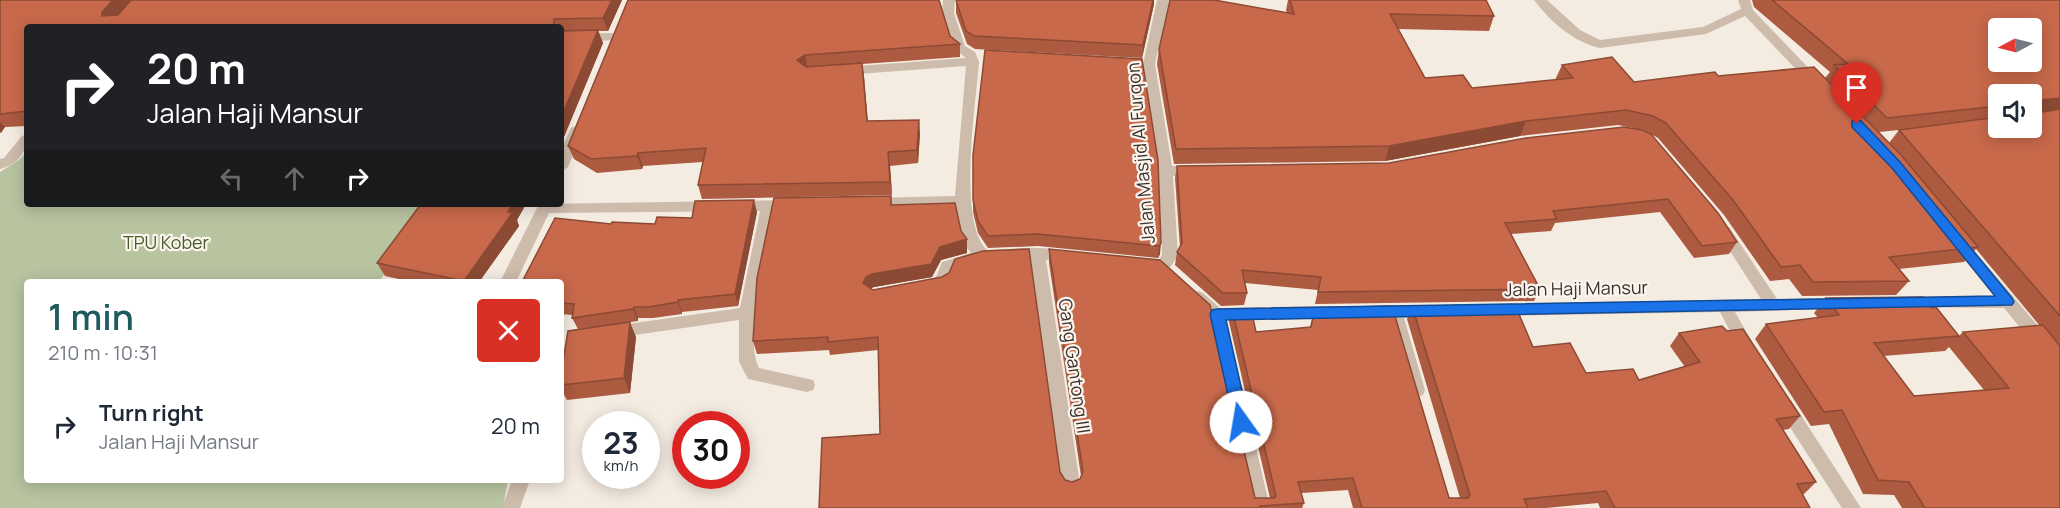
<!DOCTYPE html>
<meta charset="utf-8">
<style>
body{margin:0;font-family:Manrope,sans-serif;background:#f6f6f7;color:#1f2937;height:100vh;display:flex;flex-direction:column;font-size:22px;white-space:nowrap}
*{box-sizing:border-box;margin:0}
p{font-size:20px;color:#747a83}
.icon{flex:none;width:33px;height:33px;fill:none;stroke:currentColor;stroke-width:2;stroke-linecap:round;stroke-linejoin:round}
.map{position:relative;flex:1;overflow:hidden}
.sheet{position:absolute;left:24px;top:279px;width:540px;height:204px;display:flex;flex-direction:column;background:#fff;border-radius:6px;box-shadow:0 3px 15px #0003}
.sheet>*{flex:none}
.banner{position:absolute;left:24px;top:24px;width:540px;height:183px;border-radius:6px;box-shadow:0 3px 15px #0003;background:#202124;color:#fff;overflow:hidden}
.needle{width:39px;rotate:263deg}
.fabs{position:absolute;left:1988px;top:18px;display:grid;gap:12px}
.fabs a{display:grid;place-items:center;width:54px;height:54px;border-radius:6px;background:#fff;box-shadow:0 3px 15px #0003;font-size:30px}
.speed{position:absolute;left:582px;top:411px;display:flex;gap:12px;font-size:30px;font-weight:700;text-align:center}
.speed>*{display:grid;place-content:center;width:78px;height:78px;border-radius:50%;background:#fff;box-shadow:0 3px 15px #0003;line-height:1}
.speed small{font-size:15px;font-weight:400}
.speed .limit{border:9px solid #d22;background:#fff;color:#111}
.pin{position:absolute;display:grid;place-items:center;width:51px;height:51px;color:#fff;margin:-62px -26px;border-radius:50% 50% 50% 0;rotate:-45deg;box-shadow:0 0 6px #0007}
.pin .icon{rotate:45deg}
.me{position:absolute;width:66px;margin:-33px;rotate:347deg;stroke-linejoin:round;filter:drop-shadow(0 0 4px #0008)}
.turn{display:flex;align-items:center;gap:21px;height:126px;padding:0 24px;font-size:27px}
.turn .icon{width:78px;height:78px;stroke-width:2.5}
.turn b{display:block;font-size:42px;line-height:51px}
.lanes{display:flex;align-items:center;height:57px;padding:0 24px;background:#0003;justify-content:center;gap:30px;direction:ltr}
.lanes .off{opacity:.35}
.round{display:grid;place-items:center;flex:none;width:63px;height:63px;border-radius:6px;background:#f6f6f7}
.overview{display:flex;align-items:center;justify-content:space-between;height:102px;padding:0 24px}
h1{font-size:36px;font-weight:600;line-height:45px;color:#1f5a5e}
ul{padding:0;list-style:none}
li{display:flex;align-items:center;gap:18px;height:90px;padding:0 24px}
li div{flex:1}
li b{display:block;font-size:22px}
li em{font-style:normal}
.map>svg:first-child{display:block}
</style>
<div class="map">
<svg width="2060" height="508" viewBox="0 0 2060 508">
<rect width="100%" height="100%" fill="#f4ebe1"/>
<path fill="#b8c4a0" d="M27 151V204H429L381 279 385 282H27V480H508L503 508H0V172L20 159Z"/>
<g fill="none" stroke-linecap="round" stroke-linejoin="round">
<g fill="#cdbbac" fill-rule="evenodd">
<path d="M943 0H955L954 13 965 46 975 52 979 62C976 104 957 221 987 250 1014 249 1046 245 1073 253L1076 257 1073 261 1046 260 1080 484 1077 490 1071 492 1065 490 1062 484 1031 260H978L976 263 954 270 948 285 931 292 926 290 923 286 926 282 936 277 942 262 971 253 964 244 956 206 871 208 864 203 871 198 955 196 966 66 844 75 838 71 844 67 966 58 953 48 942 13Z"/>
<path d="M1157 0H1169L1155 64 1172 166 1196 165 1203 170 1196 175 1173 176 1178 256 1168 270H1158L1155 266 1162 255 1159 171 1143 64Z"/>
<path d="M1534 0H1547L1580 30 1600 40 1703 27 1741 9 1738 0H1750L1753 10 1822 82 1816 86 1811 85 1745 16 1706 34 1600 48C1573 42 1551 22 1534 0Z"/>
<path d="M616 33 620 34 622 37 620 40 561 42V34Z"/>
<path d="M576 126 583 131 568 167 561 172V150L571 128Z"/>
<path d="M27 134C27 153 18 164 0 169V159L4 158 22 136Z"/>
<path d="M793 200 800 205 798 209 774 210C768 244 743 340 759 368L813 380 815 385 813 390 807 392 748 379 739 362V320L614 338 608 336 606 332 608 328 614 326 740 308 760 211 549 213 516 282H500L539 204Z"/>
<path d="M1724 226 1729 227 1777 299 1842 298 1848 300 1850 304 1848 308 1735 312 1755 347 1753 352 1747 353 1741 352 1720 312 1497 316 1491 314 1489 310 1491 306 1497 304 1761 299 1717 231Z"/>
<path d="M1957 235 1962 236 2060 352V371L2054 369 2004 308 1902 307 1900 303 1902 299 1908 297 1995 296 1952 244 1950 240 1952 236Z"/>
<path d="M1198 291 1203 293 1220 308 1332 306 1338 308 1340 312 1338 316 1332 318 1226 320 1270 508H1252L1210 317 1190 297 1193 293Z"/>
<path d="M1431 305 1437 307 1439 311 1437 315 1404 318 1425 390 1423 395 1417 397 1411 395 1409 390 1389 318 1368 316 1366 312 1368 308 1374 306Z"/>
<path d="M1785 398 1791 400 1861 508H1842L1779 410 1777 405 1779 400Z"/>
<path d="M512 480H530L520 508H502Z"/>
</g>
</g>
<g fill="#ac5a40" fill-rule="evenodd">
<path d="M0 0H622L608 31H598L603 43 561 144V27H27V126L5 127 0 133Z"/>
<path d="M628 0 941 6 950 36 960 44V57L862 64 867 121 920 133 918 163 890 166 892 195 702 199 698 185 703 162 643 166 642 169 597 173 574 159 568 146Z"/>
<path d="M956 0 1154 4 1142 58 975 49 967 44 956 13Z"/>
<path d="M1288 0H1486L1494 16 1489 31 1398 29 1425 78 1472 88 1555 80 1562 65 1634 82 1718 76 1825 78 1830 72 1754 7 1752 0H2060V508H1902L1894 495 1863 494 1829 424 1811 426 1755 339 1766 324 1818 318 1814 313 1826 298 1932 308 1959 336 1963 332 2040 326 1976 249 1964 262 1899 269 1909 281 1896 295 1802 296 1789 279 1770 281 1724 215 1658 138 1645 131 1644 130 1737 242 1729 254 1694 258 1660 212 1555 223 1551 231 1511 234 1540 289 1534 301 1315 304 1318 290 1245 283 1247 293 1244 305 1221 306 1175 265 1177 252 1180 247 1175 178 1177 166 1389 163 1634 128 1618 125 1520 136 1385 161 1174 164 1157 64 1159 49 1287 13 1286 10ZM1998 94H2031V128H1998ZM1899 130 1889 143 1879 132ZM1949 347 1984 390 1914 396 1883 356 1945 351Z"/>
<path d="M1158 160 1160 254 1158 258 1038 246 988 248 978 233 973 212V200Z"/>
<path d="M891 196 892 205 961 231 967 239V253L941 260 932 277 874 287 871 288 1060 472 1065 480 1072 482 1080 479 1081 476 1049 263V249L1255 498H1270L1229 322 1232 309 1256 332 1310 327 1315 308 1449 498H1460L1407 319 1412 306 1533 347 1586 373 1639 380 1685 367 1670 346 1679 333 1800 416 1789 429 1783 430 1816 482 1804 494H1802L1810 508H1600L1598 503 1546 508H1353L1348 490 1301 493 1304 503 1302 508H819L880 434 878 350 830 355 829 350 757 354 753 341Z"/>
<path d="M419 204H526L517 220 519 226 479 282H413L385 276 377 263 420 205Z"/>
<path d="M757 212 738 306 682 312V314L653 318H638V321L578 329 572 318V315L561 314V282L611 224H655L692 218Z"/>
<path d="M636 337 630 393 567 400 561 389V373Z"/>
</g>
<g fill="#8c4a34">
<path d="M113 0H133L111 26 102 16V12Z"/>
<path d="M612 0H622L608 31 603 18Z"/>
<path d="M1153 0H1154V4L1142 58 1143 45Z"/>
<path d="M598 30 603 43 561 144V118Z"/>
<path d="M805 55 808 68 800 73 797 60Z"/>
<path d="M862 63 864 76 869 134 867 121Z"/>
<path d="M2060 98V111L2031 115 2042 100Z"/>
<path d="M919 120 920 133 918 163 917 150Z"/>
<path d="M1526 121 1520 136 1385 161 1389 146Z"/>
<path d="M0 122 5 127 1 133 0 132Z"/>
<path d="M888 152 890 166 892 195 890 182Z"/>
<path d="M638 153 643 166 642 169 637 156Z"/>
<path d="M754 200 757 212 738 306 735 294Z"/>
<path d="M512 204H526L517 220 519 226 479 282H464V281Z"/>
<path d="M967 239V253L941 260 932 277 874 287 868 290 863 283 866 277 940 247Z"/>
<path d="M1161 243 1160 254 1158 258 1159 246Z"/>
<path d="M678 300 682 312V314L678 302Z"/>
<path d="M634 307 638 318V321L633 309Z"/>
<path d="M630 322 636 337 630 393 624 378Z"/>
</g>
<g fill="#c8694b" stroke="#8c4a34" stroke-width="1.5" fill-rule="evenodd">
<path d="M0 0H113L102 12V16L118 15 131 0H612L603 18 554 19V27H27V111L0 114Z"/>
<path d="M628 0H939L950 36 960 44 805 55 797 60 806 67 862 63 867 121 919 120 917 150 888 152 890 182 698 185 706 148 638 153 637 156 591 159 568 146Z"/>
<path d="M956 0H1153L1143 45 974 36 966 31Z"/>
<path d="M1170 0H1214L1294 14 1290 0H1486L1494 16 1390 14 1425 78 1463 75 1472 88 1573 78 1562 65 1612 57 1634 82 1715 72 1718 76 1814 67 1901 155 1978 247 1889 257 1909 281 1813 282 1800 265 1781 267 1733 200 1666 123 1653 116 1626 110 1526 121 1389 146 1176 149 1159 49Z"/>
<path d="M1772 0H2060V98L2042 100V110L2044 112 2060 109V316L1899 130 1998 117V128H2031V94H1998V106L1887 118 1834 65 1848 64ZM1998 28H2031V62H1998Z"/>
<path d="M598 30 561 118V31Z"/>
<path d="M985 50 1142 59 1158 160 1161 243 1159 246 1038 234 988 236 978 221 973 200V155Z"/>
<path d="M1624 127 1642 130 1651 134 1718 213 1737 242 1702 246 1668 199 1553 211 1557 219 1505 223 1540 289 1318 292 1321 277 1242 270 1247 293H1223L1177 252 1182 243 1177 166 1389 163 1526 138Z"/>
<path d="M891 196V205L955 203 961 231 967 239 940 247 931 264 872 274 866 277 863 283 873 290 942 277 949 273 955 259 983 251 1029 249 1060 472 1065 480 1072 482 1080 479 1083 472 1049 249 1160 260 1210 305 1255 498H1274L1276 496 1232 309H1251L1256 332 1311 327 1315 308 1392 306 1449 498H1468L1470 495 1412 306 1515 305 1533 347 1570 343 1586 373 1633 369 1639 380 1700 362 1679 333 1722 326 1727 331 1743 329 1800 416 1776 419 1816 482 1797 484 1810 508H1615L1606 491 1524 499 1528 508H1362L1353 478 1298 482 1304 503 1260 506 1261 508H819L822 438 880 434 878 337 828 342V337L753 341 757 278 774 198Z"/>
<path d="M754 200 735 294 678 300V302L648 307H634L633 309 572 318 574 304 561 303V282H522L555 218 611 224 612 222 655 224 657 217 692 218 695 201Z"/>
<path d="M421 204H512L508 212H513L464 281 377 263Z"/>
<path d="M1923 297 1932 308 1936 307 1959 336 1874 343 1914 396 2009 388 1963 332 2043 325 2060 346V508H1925L1909 482 1878 480 1842 410 1824 412 1766 324 1839 315 1826 298Z"/>
<path d="M630 322 624 378 561 385V373L568 331Z"/>
</g>
<path fill="#1a73e8" stroke="#114b97" stroke-width="1.5" d="M1857 120 1861 121 1900 162 2012 298 2014 302 2012 305 1226 320 1249 422 1247 426 1241 428 1236 426 1234 422 1210 314 1212 310 1217 309 1995 296 1892 168 1852 127V121Z"/>
<g text-anchor="middle" stroke-width="4.5" stroke-linejoin="round" paint-order="stroke">
<g font-size="18" fill="#3b302b" stroke="#fbf5ee">
<text transform="translate(1141 153) rotate(-95)" y="6">Jalan Masjid Al Furqon</text>
<text transform="translate(1576 289) rotate(-1)" y="6">Jalan Haji Mansur</text>
<text transform="translate(1074 366) rotate(82)" y="6">Gang Gantong III</text>
</g>
<g font-size="18" fill="#4a5a2e" stroke="#fbf5ee">
<text x="166" y="249">TPU Kober</text>
</g>
</g>
</svg>
<div class="fabs">
<a><svg class="needle" viewBox="-14 -14 28 28"><path d="M0-13l5 13h-10z" fill="#e53935"/><path d="M0 13l5-13h-10z" fill="#747a83"/></svg></a>
<a><svg class="icon" aria-label="sound" viewBox="0 0 24 24"><path d="M4 9h4l5-4v14l-5-4H4zM17 9q2 3 0 6"/></svg></a>
</div>
<div class="speed"><div>23<small>km/h</small></div><div class="limit">30</div></div>
<div class="pin" style="left:1857px;top:124px;background:#d93025"><svg class="icon" aria-label="arrive" viewBox="0 0 24 24"><path d="M6 21V4h12l-3 4 3 4H6"/></svg></div>
<svg class="me" style="left:1241px;top:422px" viewBox="-20 -20 40 40"><circle r="19" fill="#fff"/><path d="M0-13L10 11 0 6-10 11z" fill="#1a73e8"/></svg>
<div class="banner">
<div class="turn"><svg class="icon" aria-label="right" viewBox="0 0 24 24"><path d="M7 20v-9h11M14 6l5 5-5 5"/></svg><div><b>20 m</b>Jalan Haji Mansur</div></div>
<div class="lanes"><svg class="icon off" aria-label="left" viewBox="0 0 24 24"><path d="M17 20v-9H6M10 6l-5 5 5 5"/></svg><svg class="icon off" aria-label="ahead" viewBox="0 0 24 24"><path d="M12 20V5M6 11l6-6 6 6"/></svg><svg class="icon" aria-label="right" viewBox="0 0 24 24"><path d="M7 20v-9h11M14 6l5 5-5 5"/></svg></div>
</div>
<section class="sheet">
<div class="overview"><div><h1>1 min</h1><p>210 m · 10:31</p></div><a class="round" style="background:#d93025;color:#fff"><svg class="icon" aria-label="close" viewBox="0 0 24 24"><path d="M6 6l12 12M18 6L6 18"/></svg></a></div>
<ul>
<li><svg class="icon" aria-label="right" viewBox="0 0 24 24"><path d="M7 20v-9h11M14 6l5 5-5 5"/></svg><div><b>Turn right</b><p>Jalan Haji Mansur</p></div><em>20 m</em></li>
</ul>
</section>
</div>
